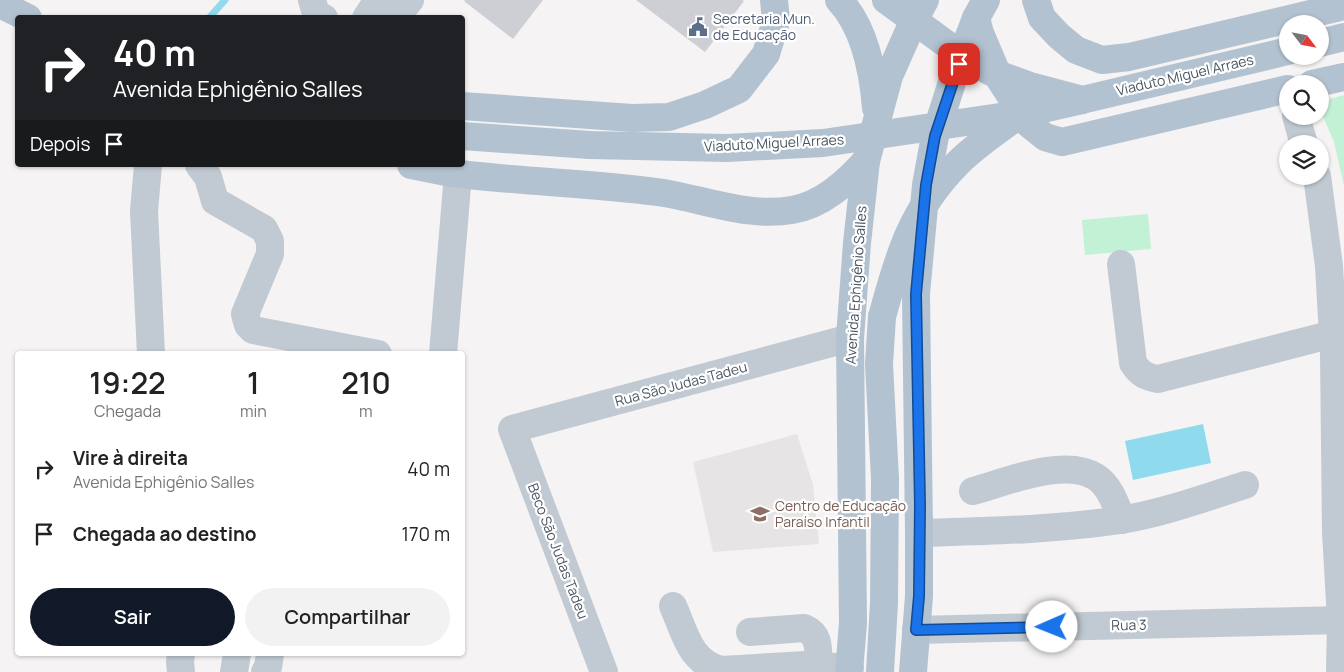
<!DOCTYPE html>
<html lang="pt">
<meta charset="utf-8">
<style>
body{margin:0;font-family:Manrope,sans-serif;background:#f2f2f2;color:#222;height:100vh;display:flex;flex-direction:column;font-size:19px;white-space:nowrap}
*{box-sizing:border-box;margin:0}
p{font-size:16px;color:#767676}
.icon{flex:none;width:28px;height:28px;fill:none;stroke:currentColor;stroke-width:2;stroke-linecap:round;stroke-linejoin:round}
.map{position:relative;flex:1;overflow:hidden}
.panel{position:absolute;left:15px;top:351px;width:450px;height:305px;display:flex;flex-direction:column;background:#fff;border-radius:5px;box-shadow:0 1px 4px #0004}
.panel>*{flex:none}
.banner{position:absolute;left:15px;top:15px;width:450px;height:152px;border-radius:5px;box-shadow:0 1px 4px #0004;background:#202124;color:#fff;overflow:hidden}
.needle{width:32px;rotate:122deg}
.controls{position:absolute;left:1279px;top:15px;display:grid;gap:10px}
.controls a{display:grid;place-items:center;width:50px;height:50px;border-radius:50%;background:#fff;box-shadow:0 1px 4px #0004;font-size:25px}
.pin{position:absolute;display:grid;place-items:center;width:42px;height:42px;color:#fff;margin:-21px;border-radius:10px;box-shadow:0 2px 8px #0006}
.me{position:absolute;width:55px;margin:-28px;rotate:269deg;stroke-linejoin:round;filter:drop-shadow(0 0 4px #0008)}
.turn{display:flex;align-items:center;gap:18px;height:105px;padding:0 15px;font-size:22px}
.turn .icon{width:65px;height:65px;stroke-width:2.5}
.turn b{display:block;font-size:35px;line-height:42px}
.then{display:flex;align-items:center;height:48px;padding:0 15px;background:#0003;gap:10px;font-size:19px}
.eta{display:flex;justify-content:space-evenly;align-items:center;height:85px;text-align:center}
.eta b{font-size:30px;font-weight:600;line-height:35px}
.button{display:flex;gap:10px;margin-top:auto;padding:10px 15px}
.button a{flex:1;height:58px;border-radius:30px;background:#111827;color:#fff;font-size:20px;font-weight:600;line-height:58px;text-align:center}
.button a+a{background:#f2f2f2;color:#222}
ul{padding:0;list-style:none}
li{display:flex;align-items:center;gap:15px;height:65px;padding:0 15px}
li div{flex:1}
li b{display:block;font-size:19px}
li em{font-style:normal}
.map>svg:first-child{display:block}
</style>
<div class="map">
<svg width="1344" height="672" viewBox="0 0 1344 672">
<rect width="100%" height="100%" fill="#f5f3f3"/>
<path fill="#e6e4e5" d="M797 434 813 485 819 544 713 552 693 462Z"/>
<g fill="#c3f1d5">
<path d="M1344 95V186L1334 142 1320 109V102Z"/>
<path d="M1148 214 1151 249 1085 255 1082 220Z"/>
</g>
<path fill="#90daee" d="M1203 424 1211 463 1133 480 1125 441Z"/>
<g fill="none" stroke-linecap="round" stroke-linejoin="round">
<path stroke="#90daee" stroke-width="7" d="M209 18 225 0"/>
</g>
<g fill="#cdcfd5">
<path d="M465 0H543L513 39 464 1Z"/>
<path d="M636 0H742L744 1 705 52Z"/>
</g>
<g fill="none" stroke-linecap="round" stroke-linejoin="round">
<g stroke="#c1cad2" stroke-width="28">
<path d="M312 0 316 14 324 18"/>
<path d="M366 18 378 0"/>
<path d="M395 18 410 0"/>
<path d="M1296 116 1304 144"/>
<path d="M148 165 144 211 151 354"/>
<path d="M199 165 208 177 215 201 264 229 270 241V254L245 314 248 325 253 330 378 354"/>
<path d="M1317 176 1329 266 1334 353 1336 532 1341 620 1340 672"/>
<path d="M1121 264 1133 363C1140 374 1146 377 1158 379L1333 334"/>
<path d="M443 354 458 174"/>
<path d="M973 491C1006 482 1065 457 1096 477 1110 486 1116 505 1122 520"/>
<path d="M919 533C986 531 1054 530 1120 520 1163 513 1204 498 1245 485"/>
<path d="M673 606C685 633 690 663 722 670L805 665 850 668"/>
<path d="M916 630 1341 620"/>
<path d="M750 632 804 628C821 635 818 650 818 666"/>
<path d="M181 672 180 662 181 654"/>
<path d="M234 672 237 654"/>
<path d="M265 672 268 667 270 654"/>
<path d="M604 672 512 429 850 338"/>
</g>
<g stroke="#b3c2d1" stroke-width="28">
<path d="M839 0C865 28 873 70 876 108"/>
<path d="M1036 0 1042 18 1059 36 1076 50 1102 60 1129 57 1344 6"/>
<path d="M0 4 28 18"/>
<path d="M976 18 980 33 999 78 1029 124 1045 137 1062 142 1288 89"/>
<path d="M1320 43 1344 37"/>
<path d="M1312 84 1344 77"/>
<path d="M1082 100 1288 51"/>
<path d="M462 106 632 118 669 117 705 105 739 89 766 54 776 21 774 0"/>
<path d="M411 165C427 168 443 172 460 174 525 182 591 183 657 192 701 198 746 218 792 210 822 205 846 183 866 161"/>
<path d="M849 672 853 623 850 338 857 243 866 161 889 76 913 22 925 0"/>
<path d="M880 672 884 603 885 479 879 364 882 317"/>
<path d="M913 672 919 596V533L916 294 926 185 935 136 953 79 976 18 986 0"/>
</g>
<g stroke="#b3c2d1" stroke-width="28">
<path d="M886 0 960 54 989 71 1030 86 1079 99"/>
<path d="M462 136 590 145 727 148 823 143 1020 114 1082 100"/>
<path d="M882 317C898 257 912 208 959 162 976 145 999 130 1019 115"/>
</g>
</g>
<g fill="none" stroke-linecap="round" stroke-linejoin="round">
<g stroke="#114b97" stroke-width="12">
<path id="route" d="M959 64 935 136 926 185 916 294 920 505 919 596 916 630 1052 627"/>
</g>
<use href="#route" stroke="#1a73e8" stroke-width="9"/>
</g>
<defs>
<g id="civic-bare" transform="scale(1.5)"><path d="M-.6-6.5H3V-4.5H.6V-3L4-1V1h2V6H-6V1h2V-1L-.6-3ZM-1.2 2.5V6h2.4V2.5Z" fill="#5c6f8a" stroke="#fff" stroke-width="2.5" paint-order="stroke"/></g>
<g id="school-bare" transform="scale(1.5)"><path d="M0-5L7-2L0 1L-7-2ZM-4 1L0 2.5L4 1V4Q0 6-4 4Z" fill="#8d6e63" stroke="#fff" stroke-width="2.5" paint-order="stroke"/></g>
</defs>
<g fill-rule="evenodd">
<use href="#civic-bare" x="698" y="27"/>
<use href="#school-bare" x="760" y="514"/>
</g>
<g text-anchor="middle" stroke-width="4.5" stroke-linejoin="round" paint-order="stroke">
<g font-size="14" fill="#4e5e75" stroke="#fff" text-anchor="start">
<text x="713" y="24">Secretaria Mun.<tspan x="713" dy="16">de Educação</tspan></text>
</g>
<g font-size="14" fill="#4a5661" stroke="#fff">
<text transform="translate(1185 75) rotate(-13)" y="5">Viaduto Miguel Arraes</text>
<text transform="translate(774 143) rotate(-3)" y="5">Viaduto Miguel Arraes</text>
<text transform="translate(856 285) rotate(-86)" y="5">Avenida Ephigênio Salles</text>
<text transform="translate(681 384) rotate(-15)" y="5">Rua São Judas Tadeu</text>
<text transform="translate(558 551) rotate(69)" y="5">Beco São Judas Tadeu</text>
<text transform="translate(1129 625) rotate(-1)" y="5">Rua 3</text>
</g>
<g font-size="14" fill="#785e54" stroke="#fff" text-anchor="start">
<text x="775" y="511">Centro de Educação<tspan x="775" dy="16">Paraíso Infantil</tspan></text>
</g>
</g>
</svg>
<div class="controls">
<a><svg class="needle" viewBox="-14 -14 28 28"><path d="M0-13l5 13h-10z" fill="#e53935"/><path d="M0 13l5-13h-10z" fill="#767676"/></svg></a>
<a><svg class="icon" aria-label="search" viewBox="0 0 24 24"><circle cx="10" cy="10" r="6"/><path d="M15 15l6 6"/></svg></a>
<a><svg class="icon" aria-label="layers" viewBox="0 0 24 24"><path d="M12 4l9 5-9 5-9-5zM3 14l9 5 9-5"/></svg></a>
</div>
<div class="pin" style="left:959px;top:64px;background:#d93025"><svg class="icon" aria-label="arrive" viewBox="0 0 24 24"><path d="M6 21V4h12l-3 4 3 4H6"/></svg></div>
<svg class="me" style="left:1052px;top:627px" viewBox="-20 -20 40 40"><circle r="19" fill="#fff"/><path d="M0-13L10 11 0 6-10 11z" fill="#1a73e8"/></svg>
<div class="banner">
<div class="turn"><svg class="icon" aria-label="right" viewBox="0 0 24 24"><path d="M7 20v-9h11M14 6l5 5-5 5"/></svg><div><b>40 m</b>Avenida Ephigênio Salles</div></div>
<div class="then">Depois<svg class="icon" aria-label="arrive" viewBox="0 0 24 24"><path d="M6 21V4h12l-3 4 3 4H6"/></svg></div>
</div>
<section class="panel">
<div class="eta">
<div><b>19:22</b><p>Chegada</p></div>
<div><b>1</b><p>min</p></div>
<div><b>210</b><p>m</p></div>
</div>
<ul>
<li><svg class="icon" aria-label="right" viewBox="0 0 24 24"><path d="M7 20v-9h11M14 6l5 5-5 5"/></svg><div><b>Vire à direita</b><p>Avenida Ephigênio Salles</p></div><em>40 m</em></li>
<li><svg class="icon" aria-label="arrive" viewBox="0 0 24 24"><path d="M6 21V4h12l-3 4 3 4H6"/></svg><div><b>Chegada ao destino</b></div><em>170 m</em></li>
</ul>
<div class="button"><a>Sair</a><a>Compartilhar</a></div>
</section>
</div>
